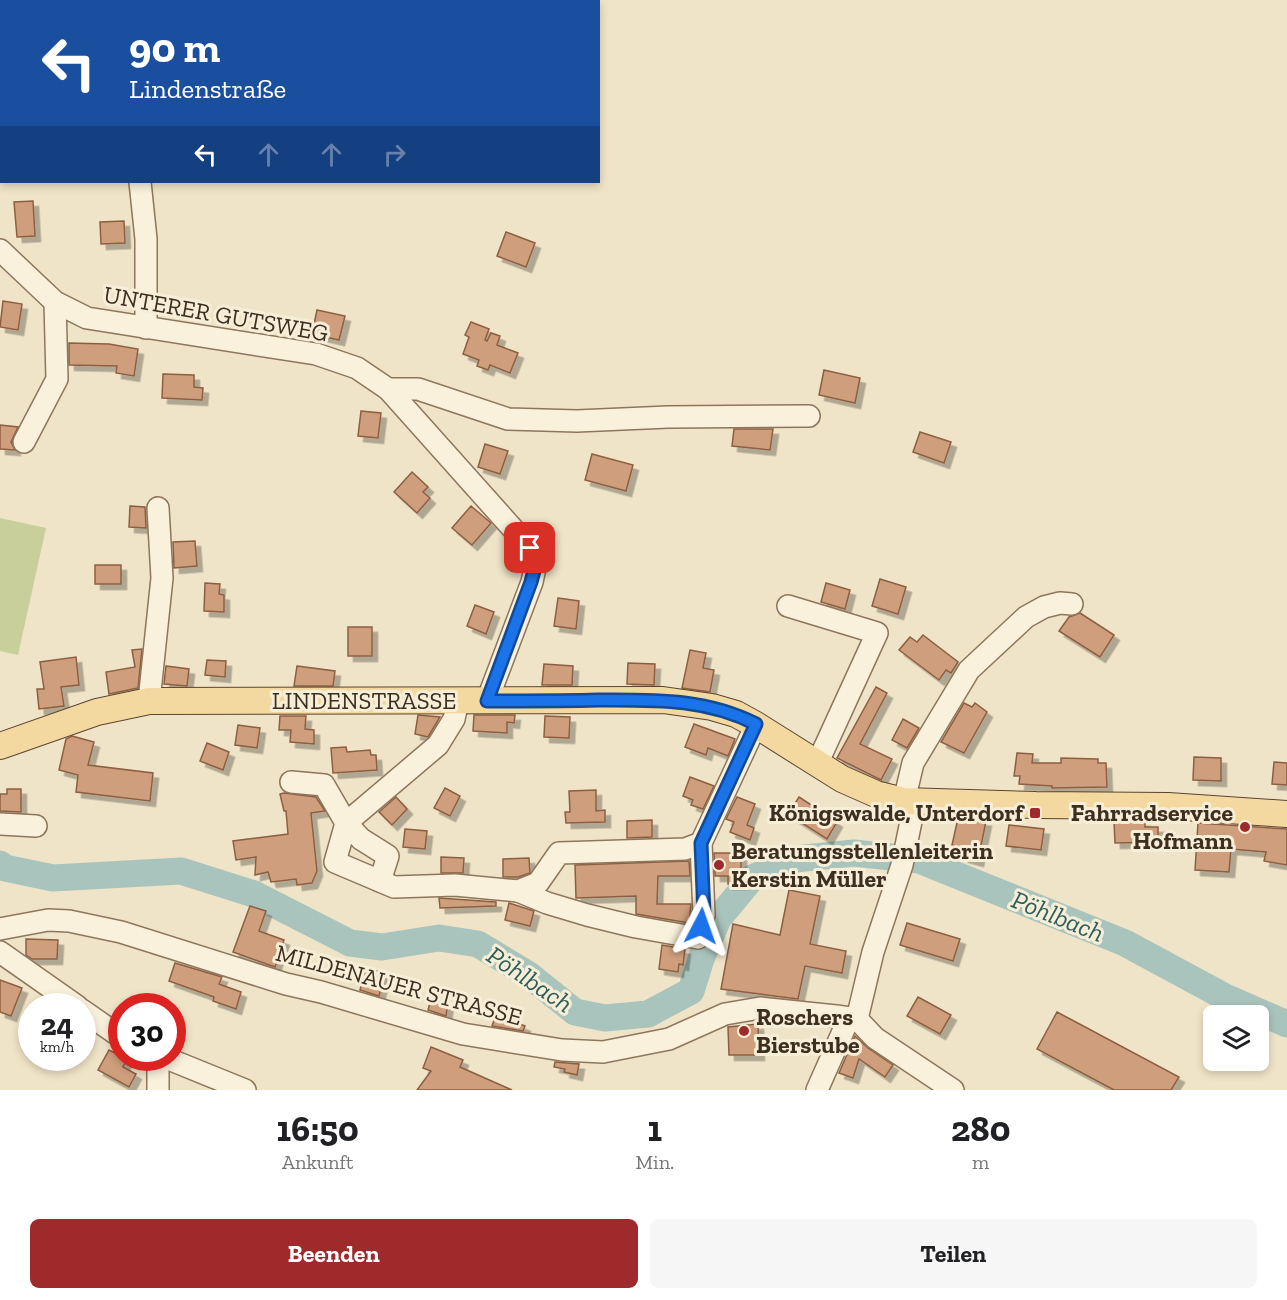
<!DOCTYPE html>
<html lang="de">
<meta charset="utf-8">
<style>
body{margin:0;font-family:"Zilla Slab",serif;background:#f6f6f6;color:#202124;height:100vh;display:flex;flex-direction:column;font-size:22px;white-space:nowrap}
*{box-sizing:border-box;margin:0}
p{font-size:20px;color:#757577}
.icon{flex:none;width:33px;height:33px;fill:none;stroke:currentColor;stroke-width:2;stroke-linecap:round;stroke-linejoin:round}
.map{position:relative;height:1090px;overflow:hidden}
.panel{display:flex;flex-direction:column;background:#fff;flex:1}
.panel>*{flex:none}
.top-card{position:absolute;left:0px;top:0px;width:600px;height:183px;box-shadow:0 3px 9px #0003;background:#1a4fa0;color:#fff;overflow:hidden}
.tools{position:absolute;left:1203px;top:1005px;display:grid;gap:12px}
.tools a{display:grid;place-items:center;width:66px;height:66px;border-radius:9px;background:#fff;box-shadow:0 3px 9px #0003;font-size:30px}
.speed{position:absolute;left:18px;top:993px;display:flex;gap:12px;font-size:30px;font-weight:700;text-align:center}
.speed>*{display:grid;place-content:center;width:78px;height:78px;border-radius:50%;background:#fff;box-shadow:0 3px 9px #0003;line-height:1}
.speed small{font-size:15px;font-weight:400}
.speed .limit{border:9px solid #d22;background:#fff;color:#111}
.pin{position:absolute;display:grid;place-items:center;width:51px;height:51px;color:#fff;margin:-26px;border-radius:12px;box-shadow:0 3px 9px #0006}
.me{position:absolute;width:66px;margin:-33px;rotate:4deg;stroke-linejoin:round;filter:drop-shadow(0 0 4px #0008)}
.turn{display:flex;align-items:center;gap:21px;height:126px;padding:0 30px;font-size:27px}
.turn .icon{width:78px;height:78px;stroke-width:2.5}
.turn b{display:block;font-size:42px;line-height:51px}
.lanes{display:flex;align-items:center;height:57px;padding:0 30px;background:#0003;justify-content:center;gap:30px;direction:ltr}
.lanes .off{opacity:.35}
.eta{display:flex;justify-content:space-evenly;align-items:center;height:102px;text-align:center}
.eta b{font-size:36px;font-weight:700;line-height:42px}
.primary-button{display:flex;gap:12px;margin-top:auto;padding:12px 30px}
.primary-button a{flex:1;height:69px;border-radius:9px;background:#9e2a2b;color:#fff;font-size:24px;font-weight:700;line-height:69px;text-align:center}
.primary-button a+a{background:#f6f6f6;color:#202124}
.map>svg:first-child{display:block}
</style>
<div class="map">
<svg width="1287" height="1090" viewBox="0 0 1287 1090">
<defs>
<filter id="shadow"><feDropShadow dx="5.5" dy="5.5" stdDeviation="0" flood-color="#0004"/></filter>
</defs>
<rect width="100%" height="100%" fill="#f0e4c8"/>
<path fill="#c9cf9b" d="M0 518 46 528 18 655 0 651Z"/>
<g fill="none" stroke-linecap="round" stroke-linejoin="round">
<path stroke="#a9c4bc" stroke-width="27" d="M0 864 5 868 53 878 181 871 254 894 350 943 382 947 439 938 478 944 529 975 575 1012 605 1018 648 1014 691 991 701 959 718 919 752 878 795 859 854 853 919 860 1125 943 1225 997 1287 1024"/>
</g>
<g fill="#cf9f7d" stroke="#8d5f41" stroke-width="1.5" filter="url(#shadow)">
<path d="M33 201 35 236 17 237 14 202Z"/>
<path d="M124 221 125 243 101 244 100 222Z"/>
<path d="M506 232 535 243 526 267 497 256Z"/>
<path d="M3 301 22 304 18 330 0 327Z"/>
<path d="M317 310 345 316 339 340 312 334Z"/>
<path d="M471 322 489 329 485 340 487 341 491 333 500 336 497 345 518 353 510 373 490 365 488 370 477 366 479 360 463 354 469 337 465 335Z"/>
<path d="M69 343 109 344 138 349 134 376 116 373 117 366 69 365Z"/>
<path d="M824 370 860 378 855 403 819 395Z"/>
<path d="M163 374 194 375V387L203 388 202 400 162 398Z"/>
<path d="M361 411 381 413 378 438 358 436Z"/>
<path d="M0 425 18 427 11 442 15 450 0 449Z"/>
<path d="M734 429H773L770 450 732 446Z"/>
<path d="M920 432 951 442 944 463 913 452Z"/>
<path d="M485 444 508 451 500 474 478 467Z"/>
<path d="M592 454 633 465 626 491 585 480Z"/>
<path d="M412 472 428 487 423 492 430 498 417 513 394 492Z"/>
<path d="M130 506 145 507 146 528 129 527Z"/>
<path d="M471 506 491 523 472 545 452 528Z"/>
<path d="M195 541 197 566 174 568 173 542Z"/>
<rect x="95" y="565" width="26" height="19"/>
<path d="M880 579 906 587 898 614 872 606Z"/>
<path d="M205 583 220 584 219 594 224 595V612L204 611Z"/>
<path d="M826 583 850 590 845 609 821 602Z"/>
<path d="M558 598 579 601 576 629 554 626Z"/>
<path d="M475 605 494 612 486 634 467 626Z"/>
<path d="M1080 613 1114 635 1100 657 1059 631 1069 617Z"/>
<rect x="348" y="627" width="24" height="29"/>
<path d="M923 635 958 662 951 673 946 670 939 680 899 650 910 637 917 642Z"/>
<path d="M142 649 138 688 109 694 106 672 135 667 132 650Z"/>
<path d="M690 650 706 653 703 668 714 670 710 692 682 688Z"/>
<path d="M76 657 79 685 61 687 64 706 39 709 37 689H44L40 662Z"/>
<path d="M207 660 226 661 225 677 205 675Z"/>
<path d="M628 663 655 664 654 685 627 684Z"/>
<path d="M544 664 573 666 572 685H542Z"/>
<path d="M166 666 189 669 187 686 164 684Z"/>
<path d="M297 666 335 671 333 686H294Z"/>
<path d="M876 687 887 693 860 744 892 759 881 780 837 758Z"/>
<path d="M964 703 972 707 975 703 987 712 964 753 941 742Z"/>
<path d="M418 715 440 717 428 737 415 734Z"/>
<path d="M474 715H515L514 723 507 722V733L473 731Z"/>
<path d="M280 716H306L305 729 314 730V744L290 742 291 730H279Z"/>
<path d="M545 716 570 717 569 738 544 737Z"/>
<path d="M903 719 919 728 907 748 892 740Z"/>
<path d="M694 724 735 739 728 756 708 748 706 755 685 747Z"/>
<path d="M238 725 260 728 257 748 235 745Z"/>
<path d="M72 736 94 742 88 765 153 773 150 801 76 792 78 775 59 770 66 739Z"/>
<path d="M207 743 229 752 223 770 200 761Z"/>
<path d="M346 747 347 752 370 750 371 755H376L377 770 333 773 331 748Z"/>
<path d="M1017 753 1033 754 1032 763H1061V758L1098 759V763H1106L1107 787 1052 788V786L1019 784 1020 776H1014Z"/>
<path d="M1194 757 1221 758V781L1193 780Z"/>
<path d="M1274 762 1287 763V785L1272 784Z"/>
<path d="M690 777 714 786 703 809 691 805 693 800 683 796Z"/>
<path d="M445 788 460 796 450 816 434 808Z"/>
<path d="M7 789H21V812L0 811V794H7Z"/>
<path d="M596 790V811L605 810V822L566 823 565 812H570L569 791Z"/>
<path d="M284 793 316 797 325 811 311 813 317 871 312 883 297 885 296 879 271 882 268 872 255 875 256 857 236 860 233 841 288 834 286 811H284L280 794Z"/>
<path d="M396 797 407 809 392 825 379 812Z"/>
<path d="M737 797 755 804 747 825 754 828 750 840 730 832 734 822 726 819Z"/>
<path d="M799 797 837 822 827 839 788 814Z"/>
<path d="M958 818 986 821 978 861 963 857 965 848 952 845Z"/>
<path d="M652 820V837L627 838V821Z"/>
<path d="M1114 821H1145V827H1158V842L1115 843Z"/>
<path d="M1198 823 1287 829V865L1264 861 1266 852 1231 849 1229 872 1195 870Z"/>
<path d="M1009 825 1044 829 1041 850 1006 846Z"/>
<path d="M405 829 427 831 425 849 403 847Z"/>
<path d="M714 853H741V884H728V876H715Z"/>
<path d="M441 857 464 858 463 873H441Z"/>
<path d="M529 858 530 873 518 877H503V859Z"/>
<path d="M689 861 690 876H658L657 904H691L689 923 636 914V896L576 898 575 865Z"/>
<path d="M789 890 820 896 810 944 846 951 842 973 805 966 798 999 721 989 733 924 780 935Z"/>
<path d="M439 898 496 902V906L440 908Z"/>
<path d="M509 903 534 911 530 926 505 920Z"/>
<path d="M250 906 266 911 259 931 284 940 275 967 233 952Z"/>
<path d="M907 923 960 939 953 961 900 945Z"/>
<path d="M26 939 58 940 57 959H32L26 955Z"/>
<path d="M662 945 685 949 683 965 679 964 678 972 659 969Z"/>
<path d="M175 963 222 977 219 984 241 992 236 1009 213 1001 214 997 169 981Z"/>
<path d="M365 968 385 973 379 996 360 990Z"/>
<path d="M0 980 22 988 11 1016 0 1012Z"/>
<path d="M918 997 951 1015 940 1034 907 1016Z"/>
<path d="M431 999 448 1003 446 1016 428 1010Z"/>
<path d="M1057 1012 1179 1077 1171 1090H1114L1037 1049Z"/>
<path d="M496 1015 525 1026 523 1031 492 1026Z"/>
<path d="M758 1024 759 1055H729L728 1027Z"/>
<path d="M855 1036 868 1048 893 1065 885 1077 859 1059 853 1078 839 1073Z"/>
<path d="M431 1047 463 1060 460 1067 512 1090H417L431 1071 423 1068Z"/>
<path d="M109 1050 127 1059 123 1067 136 1074 129 1087 98 1070Z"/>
<path d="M555 1062 579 1064 577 1075 564 1072 565 1069 554 1067Z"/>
</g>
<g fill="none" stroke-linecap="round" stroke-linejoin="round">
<g stroke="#8d765c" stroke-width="24">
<g id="minor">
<path d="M140 182 146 239V328"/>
<path d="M0 250 55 302 87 318 316 354 357 368 388 389 530 548 536 563 532 582 487 701"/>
<path d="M388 389H418L508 419 577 421 668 417 809 416"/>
<path d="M24 442 57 379 55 302"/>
<path d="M788 606 877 633 817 764"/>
<path d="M149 701 162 578 158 508"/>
<path d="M458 701 454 719 438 745 346 823 335 862 394 887 455 885 518 891 547 903 587 915 636 927 698 938 704 915 701 843"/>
<path d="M291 782 324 785 346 823 361 839 388 856 380 881"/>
<path d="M904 801 913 763 969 670 1026 617 1044 607 1060 603 1072 604"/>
<path d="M0 824 36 826"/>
<path d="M518 891 538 883 559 853 685 849 701 843 756 725"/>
<path d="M0 929 48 920 69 921 121 932 286 984 321 992 463 1034 562 1050 603 1052 669 1039 725 1014 760 1008 836 1016 857 1019 875 1038 953 1090"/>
<path d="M0 952 77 1006"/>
<path d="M82 1010 122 1038"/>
<path d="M857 1019 873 952 902 865 915 802"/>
<path d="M158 1058V1090"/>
<path d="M166 1058 245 1090"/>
<path d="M817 1090 849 1018"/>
</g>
</g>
<g stroke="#5b4430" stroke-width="28">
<path id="major" d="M0 746 97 712 149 701 663 700 712 707 736 714 756 725 842 779 876 794 904 801 1036 805 1168 806 1287 814"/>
</g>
<use href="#minor" stroke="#faf1dc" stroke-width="21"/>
<use href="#major" stroke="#f3d9a0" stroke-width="26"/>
</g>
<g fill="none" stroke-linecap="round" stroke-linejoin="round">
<g stroke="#114b97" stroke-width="15">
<path id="route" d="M530 548 536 563 531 582 487 701C524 701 561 701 598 700 654 700 705 698 756 724L701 843 704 915 701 926"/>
</g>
<use href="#route" stroke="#1a73e8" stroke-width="10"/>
</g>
<g fill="#9e2a2b" stroke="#f7eed8" stroke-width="2">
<rect x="1029" y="807" width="12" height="12" rx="3"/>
<circle cx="1245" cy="827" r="6"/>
<circle cx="719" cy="865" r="6"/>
<circle cx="744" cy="1031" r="6"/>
</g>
<g text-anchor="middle" stroke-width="6" stroke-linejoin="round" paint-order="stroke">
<g font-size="24" fill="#3d2e20" stroke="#f7eed8">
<text transform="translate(216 314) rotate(10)" y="8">UNTERER GUTSWEG</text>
<text x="364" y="709">LINDENSTRASSE</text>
<text transform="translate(399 985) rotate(15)" y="8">MILDENAUER STRASSE</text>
</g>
<g font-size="24" font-weight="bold" fill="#3d2e20" stroke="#f7eed8" text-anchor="end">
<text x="1023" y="821">Königswalde, Unterdorf</text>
<text x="1233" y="821">Fahrradservice<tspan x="1233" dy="28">Hofmann</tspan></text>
<text x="731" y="859" text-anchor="start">Beratungsstellenleiterin<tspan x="731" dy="28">Kerstin Müller</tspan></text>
<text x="756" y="1025" text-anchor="start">Roschers<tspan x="756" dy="28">Bierstube</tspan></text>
</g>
<g font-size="26" font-style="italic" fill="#2f5d5a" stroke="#f7eed8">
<text transform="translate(1058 916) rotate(22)" y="9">Pöhlbach</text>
<text transform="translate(530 979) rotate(34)" y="9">Pöhlbach</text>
</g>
</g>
</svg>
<div class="tools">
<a><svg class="icon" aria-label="layers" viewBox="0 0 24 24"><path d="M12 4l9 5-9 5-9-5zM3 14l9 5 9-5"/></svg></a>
</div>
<div class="speed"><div>24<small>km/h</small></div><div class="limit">30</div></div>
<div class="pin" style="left:530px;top:548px;background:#d93025"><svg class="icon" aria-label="arrive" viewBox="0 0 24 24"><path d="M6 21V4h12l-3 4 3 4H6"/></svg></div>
<svg class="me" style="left:701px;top:926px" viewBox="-20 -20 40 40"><path d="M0-17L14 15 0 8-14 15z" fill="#1a73e8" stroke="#fff" stroke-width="4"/></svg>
<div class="top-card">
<div class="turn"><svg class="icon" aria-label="left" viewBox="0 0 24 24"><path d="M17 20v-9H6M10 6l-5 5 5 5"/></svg><div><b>90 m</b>Lindenstraße</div></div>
<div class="lanes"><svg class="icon" aria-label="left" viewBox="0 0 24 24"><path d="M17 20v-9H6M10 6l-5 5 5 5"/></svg><svg class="icon off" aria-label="ahead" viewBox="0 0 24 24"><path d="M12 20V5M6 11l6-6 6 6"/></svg><svg class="icon off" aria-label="ahead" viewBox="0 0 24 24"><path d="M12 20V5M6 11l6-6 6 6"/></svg><svg class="icon off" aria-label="right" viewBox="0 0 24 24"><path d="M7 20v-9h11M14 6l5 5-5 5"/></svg></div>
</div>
</div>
<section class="panel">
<div class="eta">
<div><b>16:50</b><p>Ankunft</p></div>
<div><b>1</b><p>Min.</p></div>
<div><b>280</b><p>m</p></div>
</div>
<div class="primary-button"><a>Beenden</a><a>Teilen</a></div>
</section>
